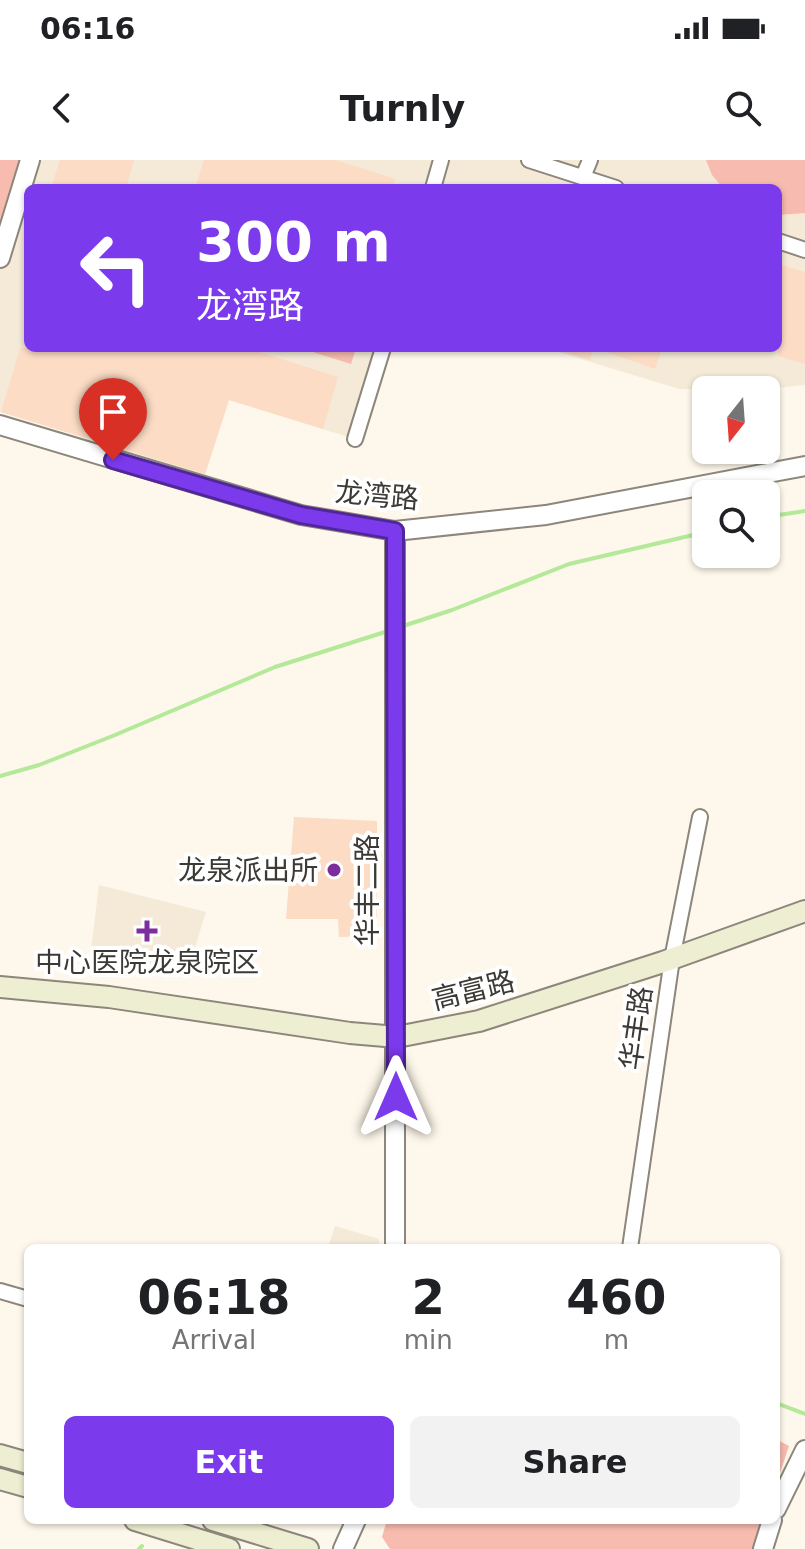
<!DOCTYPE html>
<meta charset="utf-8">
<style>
body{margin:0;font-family:"DejaVu Sans","Noto Sans SC",sans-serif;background:#f2f2f2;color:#202124;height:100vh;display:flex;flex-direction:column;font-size:30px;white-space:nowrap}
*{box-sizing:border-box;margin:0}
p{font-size:26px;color:#757577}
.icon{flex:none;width:44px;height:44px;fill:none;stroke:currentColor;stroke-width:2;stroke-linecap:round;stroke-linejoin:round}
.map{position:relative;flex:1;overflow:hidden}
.details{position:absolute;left:24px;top:1084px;width:756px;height:280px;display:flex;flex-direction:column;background:#fff;border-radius:12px;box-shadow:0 2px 6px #0004}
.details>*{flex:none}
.hud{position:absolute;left:24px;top:24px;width:758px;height:168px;border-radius:12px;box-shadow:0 2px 6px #0004;background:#7c3aed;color:#fff;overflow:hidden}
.needle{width:52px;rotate:197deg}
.tools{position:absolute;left:692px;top:216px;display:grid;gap:16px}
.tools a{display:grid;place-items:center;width:88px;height:88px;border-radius:12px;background:#fff;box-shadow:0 2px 6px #0004;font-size:40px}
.pin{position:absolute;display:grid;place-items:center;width:68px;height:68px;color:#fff;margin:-82px -34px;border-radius:50% 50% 50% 0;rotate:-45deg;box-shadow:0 0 8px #0007}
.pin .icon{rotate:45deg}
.me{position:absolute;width:88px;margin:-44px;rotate:0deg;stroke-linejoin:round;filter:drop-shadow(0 0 6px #0008)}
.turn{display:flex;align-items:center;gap:28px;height:168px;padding:0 40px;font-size:36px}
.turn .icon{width:104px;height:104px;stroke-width:2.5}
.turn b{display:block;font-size:56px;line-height:68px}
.eta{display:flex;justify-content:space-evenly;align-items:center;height:136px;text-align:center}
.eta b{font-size:48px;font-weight:700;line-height:56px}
.cta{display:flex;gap:16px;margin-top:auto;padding:16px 40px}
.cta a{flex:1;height:92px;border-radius:12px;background:#7c3aed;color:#fff;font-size:32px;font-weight:700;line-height:92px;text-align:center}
.cta a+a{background:#f2f2f2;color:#202124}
.status{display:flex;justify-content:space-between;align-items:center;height:56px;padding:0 40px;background:#fff;direction:ltr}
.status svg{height:22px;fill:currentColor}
header{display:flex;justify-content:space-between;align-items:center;height:104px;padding:0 40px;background:#fff;font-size:36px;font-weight:700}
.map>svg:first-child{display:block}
</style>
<div class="status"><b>06:16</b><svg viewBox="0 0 49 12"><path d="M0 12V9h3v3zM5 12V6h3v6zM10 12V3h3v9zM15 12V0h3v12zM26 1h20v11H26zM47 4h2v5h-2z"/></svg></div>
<header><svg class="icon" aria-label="back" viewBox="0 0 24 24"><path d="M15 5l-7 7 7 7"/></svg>Turnly<svg class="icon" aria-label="search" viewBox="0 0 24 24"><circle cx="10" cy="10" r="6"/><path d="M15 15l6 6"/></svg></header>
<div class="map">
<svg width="805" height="1389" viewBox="0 0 805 1389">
<rect width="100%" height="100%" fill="#fef7eb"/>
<g fill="#f4ead7">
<path d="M0 0H805V225L775 228 679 229 545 188H778V28H28V188H383L355 279 229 240 205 315 0 252Z"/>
<path d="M99 725 206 752 187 813 91 790Z"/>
<path d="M335 1066 379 1079V1088H328Z"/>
</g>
<g fill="#f7bbaf">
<path d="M0 0H30L0 98Z"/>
<path d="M706 0H805V53L778 55V28H723L712 15Z"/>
<path d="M300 188H356L351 204Z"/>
<path d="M776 1279 789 1286 776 1325Z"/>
<path d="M387 1360H765L755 1389H390L382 1377Z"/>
</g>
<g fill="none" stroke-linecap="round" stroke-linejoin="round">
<g stroke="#b3e998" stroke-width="4">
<path d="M766 357 805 351"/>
<path d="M400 467 452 450 569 404 706 372"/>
<path d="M0 616 39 605 115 575 275 507 388 471"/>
<path d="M776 1243 805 1254"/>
<path d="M139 1389 142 1386"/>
</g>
</g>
<g fill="#fcdcc4">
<path d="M60 0H134L126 28H51Z"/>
<path d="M204 0H336L395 19 392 28H195Z"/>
<path d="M778 104 805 112V204L778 196Z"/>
<path d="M20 188H247L338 217 323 269 229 240 205 314 1 252Z"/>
<path d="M558 188H594L590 200 558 190Z"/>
<path d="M596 188H662L655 209Z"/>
<path d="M294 657 377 661V776L339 777 338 759H286Z"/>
</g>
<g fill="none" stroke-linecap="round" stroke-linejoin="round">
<g stroke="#8c867b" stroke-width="18">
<g id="minor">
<path d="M529 0 616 28"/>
<path d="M583 17 590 0"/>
<path d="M433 28 441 0"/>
<path d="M778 81 805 90"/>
<path d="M355 279 383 188"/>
<path d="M630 1088 672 799 700 657"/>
<path d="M0 1131 28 1139"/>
</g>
</g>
<g stroke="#8c867b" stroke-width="22">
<g id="tertiary">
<path d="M0 98 30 0"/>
<path d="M0 265 301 355 395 371 546 355 805 306"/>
<path d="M395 1088V371"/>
<path d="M776 1349 805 1290"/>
<path d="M343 1389 356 1360"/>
<path d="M763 1389 772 1360"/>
</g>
</g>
<g stroke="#8c867b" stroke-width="24">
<g id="secondary">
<path d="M0 827 109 837 350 873 397 877 479 861 663 802 805 751"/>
<path d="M0 1295 28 1303"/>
<path d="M0 1319 28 1327"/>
<path d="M135 1360 229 1389"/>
<path d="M213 1360 308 1389"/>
</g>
</g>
<use href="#minor" stroke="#fff" stroke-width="14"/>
<use href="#tertiary" stroke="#fff" stroke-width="18"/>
<use href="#secondary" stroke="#eeeed3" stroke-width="20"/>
</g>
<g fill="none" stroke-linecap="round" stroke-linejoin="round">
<g stroke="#51269a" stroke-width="20">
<path id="route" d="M113 300 301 355 395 371 396 937"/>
</g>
<use href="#route" stroke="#7c3aed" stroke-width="14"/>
</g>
<g fill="#7d2d9d" stroke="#fff" stroke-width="3">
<circle cx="334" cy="710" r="8"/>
<path d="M143 759h8v8h8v8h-8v8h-8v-8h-8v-8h8z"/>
</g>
<g text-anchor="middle" stroke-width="8" stroke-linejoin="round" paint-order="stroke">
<g font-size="28" fill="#3c3a35" stroke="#fff">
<text transform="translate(377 335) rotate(5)" y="10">龙湾路</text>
<text transform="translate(367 730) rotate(-90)" y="10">华丰二路</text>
<text transform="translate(473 830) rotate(-14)" y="10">高富路</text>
<text transform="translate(636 868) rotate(-82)" y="10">华丰路</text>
</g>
<g font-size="28" fill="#3c3a35" stroke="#fff" text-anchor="end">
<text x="318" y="720">龙泉派出所</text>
<text x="147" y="812" text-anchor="middle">中心医院龙泉院区</text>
</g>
</g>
</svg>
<div class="tools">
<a><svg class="needle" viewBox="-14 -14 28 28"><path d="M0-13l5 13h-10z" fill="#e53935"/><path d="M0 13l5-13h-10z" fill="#757577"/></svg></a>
<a><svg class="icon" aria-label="search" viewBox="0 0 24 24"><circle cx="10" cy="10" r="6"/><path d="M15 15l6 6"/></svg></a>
</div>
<div class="pin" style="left:113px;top:300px;background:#d93025"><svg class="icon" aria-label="arrive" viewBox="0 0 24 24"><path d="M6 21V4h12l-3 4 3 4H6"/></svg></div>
<svg class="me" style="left:396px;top:937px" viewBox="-20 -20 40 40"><path d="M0-17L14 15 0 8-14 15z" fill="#7c3aed" stroke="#fff" stroke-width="4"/></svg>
<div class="hud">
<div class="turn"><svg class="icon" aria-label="left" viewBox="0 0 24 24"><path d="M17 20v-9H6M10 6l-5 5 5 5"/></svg><div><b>300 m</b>龙湾路</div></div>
</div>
<section class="details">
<div class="eta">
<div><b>06:18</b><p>Arrival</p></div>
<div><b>2</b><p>min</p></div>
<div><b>460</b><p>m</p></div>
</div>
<div class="cta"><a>Exit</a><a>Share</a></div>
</section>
</div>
